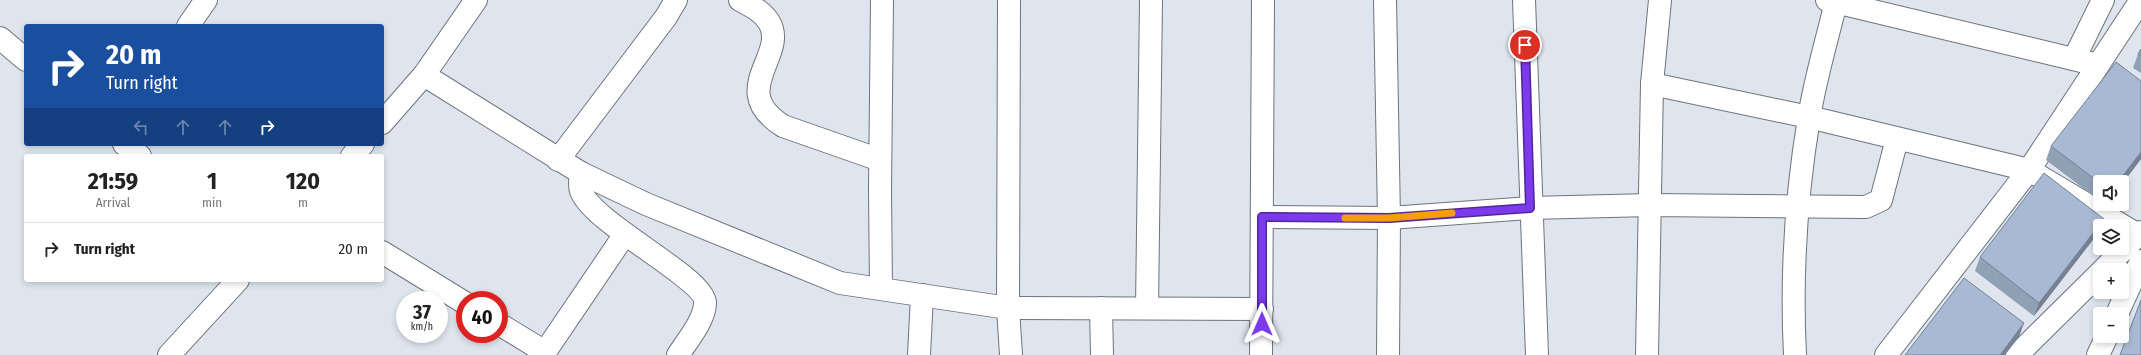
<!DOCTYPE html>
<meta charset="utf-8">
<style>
body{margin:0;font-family:"Fira Sans Condensed",sans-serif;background:#f6f6f6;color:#222;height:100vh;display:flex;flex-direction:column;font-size:15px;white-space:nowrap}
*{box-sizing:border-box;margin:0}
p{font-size:13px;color:#767676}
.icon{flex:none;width:22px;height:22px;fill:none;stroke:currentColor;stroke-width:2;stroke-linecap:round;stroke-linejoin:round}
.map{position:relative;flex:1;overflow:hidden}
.panel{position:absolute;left:24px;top:154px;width:360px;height:128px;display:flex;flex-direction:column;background:#fff;border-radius:4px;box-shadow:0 2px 6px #0003}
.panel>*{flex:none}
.guide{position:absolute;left:24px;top:24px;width:360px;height:122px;border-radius:4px;box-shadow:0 2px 6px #0003;background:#1a4fa0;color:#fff;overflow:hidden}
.tools{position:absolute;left:2093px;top:175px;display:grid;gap:8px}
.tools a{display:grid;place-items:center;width:36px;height:36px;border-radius:4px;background:#fff;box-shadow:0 2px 6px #0003;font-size:20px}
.speed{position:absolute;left:396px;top:291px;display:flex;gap:8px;font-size:20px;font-weight:700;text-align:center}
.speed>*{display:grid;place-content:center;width:52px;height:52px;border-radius:50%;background:#fff;box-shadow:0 2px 6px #0003;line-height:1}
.speed small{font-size:10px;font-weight:400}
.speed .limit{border:6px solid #d22;background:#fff;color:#111}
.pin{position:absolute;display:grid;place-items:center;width:34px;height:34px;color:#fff;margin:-17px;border:2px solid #fff;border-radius:50%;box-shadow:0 1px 4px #0007}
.me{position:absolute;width:44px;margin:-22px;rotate:0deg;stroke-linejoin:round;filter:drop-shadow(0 0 3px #0008)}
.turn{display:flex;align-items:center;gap:14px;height:84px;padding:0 16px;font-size:18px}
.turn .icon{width:52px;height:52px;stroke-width:2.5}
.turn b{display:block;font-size:28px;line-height:34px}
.lanes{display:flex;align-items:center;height:38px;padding:0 16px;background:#0003;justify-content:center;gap:20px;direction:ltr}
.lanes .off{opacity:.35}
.eta{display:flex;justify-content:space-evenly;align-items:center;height:68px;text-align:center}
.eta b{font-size:24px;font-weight:700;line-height:28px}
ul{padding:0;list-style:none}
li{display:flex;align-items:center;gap:12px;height:52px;padding:0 16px;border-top:1px solid #e0e0e0}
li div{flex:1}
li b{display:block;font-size:15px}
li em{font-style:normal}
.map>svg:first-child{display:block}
</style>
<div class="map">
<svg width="2141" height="355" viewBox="0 0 2141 355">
<rect width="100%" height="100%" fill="#dee5ee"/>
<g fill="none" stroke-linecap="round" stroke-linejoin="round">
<g stroke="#6d747c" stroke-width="24">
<g id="street">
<path d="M740 0C751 6 762 11 769 22 789 55 726 90 783 126L880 160"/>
<path d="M1009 0 1008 308 1011 355"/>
<path d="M1385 0 1389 218 1388 355"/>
<path d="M1524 0 1537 355"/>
<path d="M1827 0 2098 65"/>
<path d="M188 26 206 0"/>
<path d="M0 38 26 60"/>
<path d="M2074 59 2103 0"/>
<path d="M424 75 581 173 646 204 840 283 1008 308 1262 309"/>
<path d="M1652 84 1809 117 2029 170 2138 235"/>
<path d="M382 123 424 75 476 0"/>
<path d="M124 144 140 156"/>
<path d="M352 156 363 144"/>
<path d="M558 160 666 17 676 0"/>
<path d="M581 173C580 179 579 185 581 191 594 225 708 279 705 304 704 321 687 341 678 355"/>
<path d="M1262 217 1389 218 1530 208 1650 205 1866 207 1881 200 1897 139"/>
<path d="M382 252 465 303"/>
<path d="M2103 270 2141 232"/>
<path d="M881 288 880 191 882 0"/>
<path d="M1101 308 1102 355"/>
<path d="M1147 308 1151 0"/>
<path d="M2117 314 2141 261"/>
<path d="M499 324 545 352"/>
<path d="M169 355 238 280"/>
<path d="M543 355 625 234"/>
<path d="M919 355 922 295"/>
<path d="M1647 355 1652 84 1660 0"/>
<path d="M1795 355C1791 276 1796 196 1809 118 1815 79 1827 40 1836 2"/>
<path d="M1886 355 2029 170 2141 0"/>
<path d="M2017 355 2100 273"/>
<path d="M2098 355 2107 336"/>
</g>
</g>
<g stroke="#6d747c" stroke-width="24">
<path id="secondary" d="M1261 355 1263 0"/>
</g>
<use href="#street" stroke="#fff" stroke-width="22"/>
<use href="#secondary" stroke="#fff" stroke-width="22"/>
</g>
<g fill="#90a0b5">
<path d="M2141 49V73L2133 68 2138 54Z"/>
<path d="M2141 81V159L2122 184 2100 182V201L2046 160 2051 146Z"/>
<path d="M2100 226V229L2099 232 2034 316 1975 271 1980 257Z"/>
</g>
<g fill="#768294">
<path d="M2141 152V159L2122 184V182H2118Z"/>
<path d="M2104 219 2101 226H2100V229L2099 232 2034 316 2039 303Z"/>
<path d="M2024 323 2019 337 2005 355H2000Z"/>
</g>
<g fill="#a8bad3" stroke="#768294">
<path d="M2141 49V56L2138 54Z"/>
<path d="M2116 62 2141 81V152L2118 182H2100V183L2051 146Z"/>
<path d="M2044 173 2104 219 2039 303 1980 257Z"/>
<path d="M1964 278 2024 323 2000 355H1905Z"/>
<path d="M2141 300V355H2120Z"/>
</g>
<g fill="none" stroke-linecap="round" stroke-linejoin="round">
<g stroke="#51269a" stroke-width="10">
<path id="route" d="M1262 324V217L1389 218 1530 208 1525 45"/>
</g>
<use href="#route" stroke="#7c3aed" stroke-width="7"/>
<path stroke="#f59e0b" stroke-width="7" d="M1345 218H1389L1452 213"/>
</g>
</svg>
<div class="tools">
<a><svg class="icon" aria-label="sound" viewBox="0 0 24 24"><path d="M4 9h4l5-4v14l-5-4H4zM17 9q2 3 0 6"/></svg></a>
<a><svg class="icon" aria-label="layers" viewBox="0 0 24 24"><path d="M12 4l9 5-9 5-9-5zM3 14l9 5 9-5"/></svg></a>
<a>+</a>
<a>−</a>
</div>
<div class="speed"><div>37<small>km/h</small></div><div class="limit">40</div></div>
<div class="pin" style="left:1525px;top:45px;background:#d93025"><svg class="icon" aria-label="arrive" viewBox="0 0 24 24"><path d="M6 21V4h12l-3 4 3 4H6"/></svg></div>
<svg class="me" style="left:1262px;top:324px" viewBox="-20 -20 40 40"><path d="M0-17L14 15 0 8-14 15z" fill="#7c3aed" stroke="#fff" stroke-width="4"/></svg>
<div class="guide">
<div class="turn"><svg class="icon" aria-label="right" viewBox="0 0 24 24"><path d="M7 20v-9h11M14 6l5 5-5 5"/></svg><div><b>20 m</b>Turn right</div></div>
<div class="lanes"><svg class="icon off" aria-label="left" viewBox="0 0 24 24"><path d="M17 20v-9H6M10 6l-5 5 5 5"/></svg><svg class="icon off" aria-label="ahead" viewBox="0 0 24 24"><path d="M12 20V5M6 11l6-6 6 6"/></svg><svg class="icon off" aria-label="ahead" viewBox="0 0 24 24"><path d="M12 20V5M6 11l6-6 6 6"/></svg><svg class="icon" aria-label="right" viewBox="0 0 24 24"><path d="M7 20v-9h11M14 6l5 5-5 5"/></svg></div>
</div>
<section class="panel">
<div class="eta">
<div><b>21:59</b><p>Arrival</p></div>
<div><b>1</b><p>min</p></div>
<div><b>120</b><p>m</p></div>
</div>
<ul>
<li><svg class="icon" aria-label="right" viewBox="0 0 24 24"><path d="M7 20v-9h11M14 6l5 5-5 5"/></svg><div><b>Turn right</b></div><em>20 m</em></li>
</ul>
</section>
</div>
